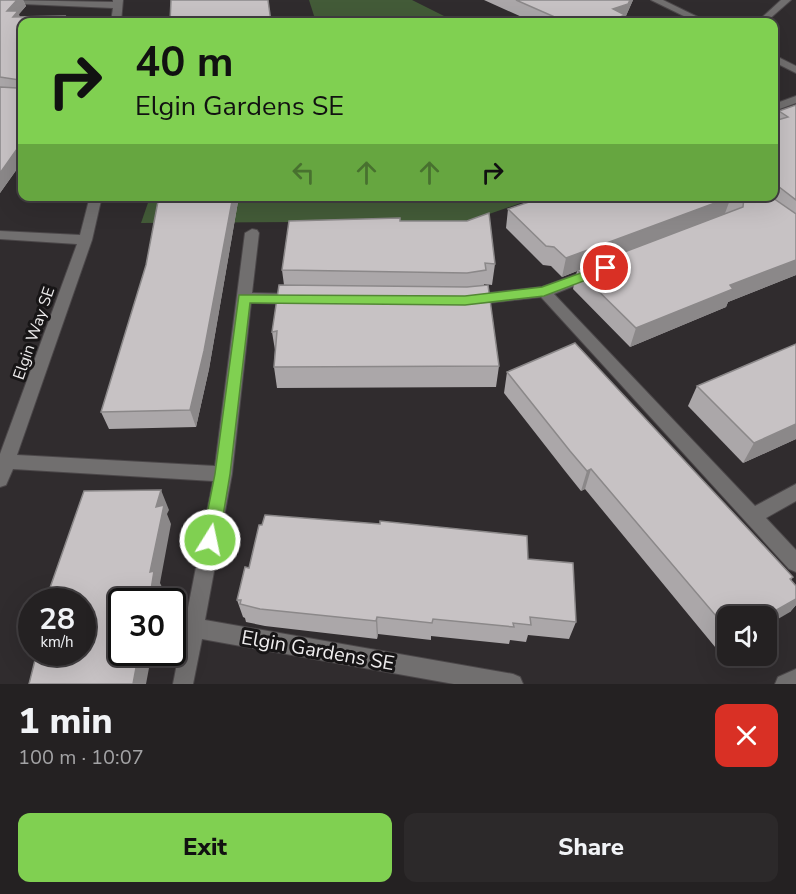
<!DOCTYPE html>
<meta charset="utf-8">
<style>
body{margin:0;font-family:"Nunito Sans",sans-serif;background:#2c292a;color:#f1f3f6;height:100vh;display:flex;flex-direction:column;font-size:22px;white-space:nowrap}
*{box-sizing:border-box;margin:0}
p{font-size:20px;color:#a3a3a5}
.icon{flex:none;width:33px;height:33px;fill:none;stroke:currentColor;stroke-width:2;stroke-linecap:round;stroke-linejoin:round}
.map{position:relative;height:684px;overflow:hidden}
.side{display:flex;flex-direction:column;background:#242122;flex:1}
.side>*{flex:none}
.banner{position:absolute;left:18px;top:18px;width:760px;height:183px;border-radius:12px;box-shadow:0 6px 24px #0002,0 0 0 2px #413e40;background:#80d051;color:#111;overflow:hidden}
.buttons{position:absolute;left:717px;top:606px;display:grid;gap:12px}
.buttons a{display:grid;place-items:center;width:60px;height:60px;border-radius:12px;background:#242122;box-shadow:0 6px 24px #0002,0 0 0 2px #413e40;font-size:30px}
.speed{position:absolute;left:18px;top:588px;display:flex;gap:12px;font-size:30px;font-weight:700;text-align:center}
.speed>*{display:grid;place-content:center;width:78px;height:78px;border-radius:50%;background:#242122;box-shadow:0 6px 24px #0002,0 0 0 2px #413e40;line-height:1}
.speed small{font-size:15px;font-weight:400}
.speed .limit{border:3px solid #111;border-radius:9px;background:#fff;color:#111}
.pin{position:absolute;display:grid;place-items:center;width:51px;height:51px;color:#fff;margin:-26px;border:3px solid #fff;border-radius:50%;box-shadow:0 2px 6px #0007}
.me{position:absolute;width:66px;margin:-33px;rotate:10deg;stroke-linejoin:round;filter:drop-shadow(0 0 4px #0008)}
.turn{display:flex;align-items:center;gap:21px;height:126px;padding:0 18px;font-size:27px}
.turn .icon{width:78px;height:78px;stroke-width:2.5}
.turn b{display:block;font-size:42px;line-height:51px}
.lanes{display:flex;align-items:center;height:57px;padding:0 18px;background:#0003;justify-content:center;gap:30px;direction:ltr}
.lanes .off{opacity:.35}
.round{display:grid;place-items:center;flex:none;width:63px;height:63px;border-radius:12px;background:#2c292a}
.headline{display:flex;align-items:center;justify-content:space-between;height:102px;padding:0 18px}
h1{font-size:36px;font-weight:800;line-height:45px}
.primary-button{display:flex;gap:12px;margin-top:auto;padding:12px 18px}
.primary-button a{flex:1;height:69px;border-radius:12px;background:#80d051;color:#111;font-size:24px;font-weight:800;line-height:69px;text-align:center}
.primary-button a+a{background:#2c292a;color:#f1f3f6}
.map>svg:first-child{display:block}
</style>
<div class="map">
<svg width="796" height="684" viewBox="0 0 796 684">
<rect width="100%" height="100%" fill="#302c2e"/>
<g fill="#435b38">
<path d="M309 0H412L456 22H316Z"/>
<path d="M150 197H538L469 221 141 223Z"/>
</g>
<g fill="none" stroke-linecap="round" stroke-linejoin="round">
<g stroke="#4b4749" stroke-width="2">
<g id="minor">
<path d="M0 0 113 2V0H123L121 22H111L113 8 0 3Z"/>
<path d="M651 0H663L708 22H696Z"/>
<path d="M781 0H791L766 22H757Z"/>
<path d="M774 55 796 66V73L774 62Z"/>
<path d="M796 96V103L774 111V104Z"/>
<path d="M90 196H102L92 240 17 455 215 466 245 233 252 229 257 230 259 233 252 293 297 294 304 299 297 304 251 303 232 474 205 620 513 674 520 677 523 684H454L202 639 193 684H173L213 481 13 469 6 485 0 487V454L77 244 0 239V231L80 235Z"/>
<path d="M594 268 601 273 599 276 554 294 755 506 796 484V501L766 518 796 550V572L789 569 541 297 471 305 464 300 471 295 542 287Z"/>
<path d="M796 669V684H775L778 677Z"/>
</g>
</g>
<use href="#minor" fill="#716f6f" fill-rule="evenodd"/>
</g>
<g fill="#aba7a9">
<path d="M0 0H23L26 6 19 14V17L65 16 67 22H22V162L0 193Z"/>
<path d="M484 0H633L625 18 624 22H533Z"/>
<path d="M796 105V275L728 302 726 307 630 347 573 289 577 271 562 277 551 266 543 265 506 228 508 209 547 196H774V121H775L779 111Z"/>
<path d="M159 196H239L209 369 196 427 109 429 101 412 146 265Z"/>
<path d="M400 221 495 264 492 285 484 284V285L499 366 496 387 277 388 274 367 275 350 272 332 284 285 282 270Z"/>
<path d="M796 344V439L743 463 688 406 697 386Z"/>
<path d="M507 372 793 577 791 580 796 586V605L790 612 728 616V649L720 653 585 489 581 491 565 471 504 393Z"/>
<path d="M528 559 576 622 569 639 528 635 526 642 510 640 509 644 431 636V640L378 634 377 639 265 626 246 622 245 618 243 617 237 600 249 568Z"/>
</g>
<g fill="#8b8889">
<path d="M17 0H23L26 6 19 14 22 23 7 11Z"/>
<path d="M630 0H633L625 18 624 22H607L613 9Z"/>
<path d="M65 16 67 22H62Z"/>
<path d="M22 142V162L0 193V173Z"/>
<path d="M233 196H239L209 369 196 427 190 410Z"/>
<path d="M731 197 724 216 577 270V271L562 277 566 258Z"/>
<path d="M796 260V275L728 302 726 307 630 347 636 328 730 285Z"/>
<path d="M796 424V439L743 463 754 443Z"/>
<path d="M591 469 585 489 581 491 587 471Z"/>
<path d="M161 490 169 510 167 514 171 524 160 583 163 589 161 602H149L150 572 156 507Z"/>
<path d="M796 599V605L790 612 766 626V616Z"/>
<path d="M377 617 378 634 377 639 376 621Z"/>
<path d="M728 643V649L720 653Z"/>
<path d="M139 652H152L146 684H133Z"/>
</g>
<g fill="#c7c2c4" stroke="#8b8889" stroke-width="1.5">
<path d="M0 0H17L7 11H18L13 17 65 16 62 22H22V104L21 106H22V142L0 173V87L17 88 20 80 0 77Z"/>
<path d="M171 0H268L271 22H170Z"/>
<path d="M516 0H630L628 4 613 9 625 15 607 22H566Z"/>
<path d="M796 105V200L774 183V121L788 117 779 111Z"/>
<path d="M159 196H233L204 351 190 410 101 412 146 265Z"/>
<path d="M547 196H770L796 214V260L730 285 733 289 636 328 577 270 743 207 744 197H731L566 258 554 247 546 246 508 209Z"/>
<path d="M489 213 495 264 485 263 486 270 467 273 282 270 289 221 400 218V221H467Z"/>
<path d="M279 285 467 287 488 285 499 366 274 367 277 331 272 332Z"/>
<path d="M575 343 793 577 790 579 796 586V599L766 616H728V630L591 469 587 471 570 451 507 372Z"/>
<path d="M796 344V424L754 443 697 386Z"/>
<path d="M161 490 156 507 164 505 150 572 154 571 149 602H122V652H139L133 684H29L37 652H82V602H45L84 491Z"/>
<path d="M265 515 380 524V521L527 536 528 559 573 563 576 622 530 617 531 625 513 623 514 627 433 619 432 623 377 617 376 621 260 609 240 604 241 600H237L245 567 249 568 259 525H262Z"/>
</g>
<path fill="#80d051" stroke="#538735" stroke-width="1.5" d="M606 264 612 268 610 271 544 296 465 305 250 303 230 474 219 540 216 545 210 547 205 545 202 540 215 474 239 295 465 296 542 287Z"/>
<g text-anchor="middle" stroke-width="6" stroke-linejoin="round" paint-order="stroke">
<g font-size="16" fill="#eeeced" stroke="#171516">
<text transform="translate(33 333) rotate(-71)" y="6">Elgin Way SE</text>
</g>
<g font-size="20" fill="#eeeced" stroke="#171516">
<text transform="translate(318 650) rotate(10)" y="7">Elgin Gardens SE</text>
</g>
</g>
</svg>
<div class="buttons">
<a><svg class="icon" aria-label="sound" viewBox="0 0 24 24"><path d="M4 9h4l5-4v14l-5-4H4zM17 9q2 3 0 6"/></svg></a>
</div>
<div class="speed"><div>28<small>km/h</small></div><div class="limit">30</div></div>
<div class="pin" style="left:606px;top:268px;background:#d93025"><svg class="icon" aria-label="arrive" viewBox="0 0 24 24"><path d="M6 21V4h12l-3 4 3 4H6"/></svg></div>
<svg class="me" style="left:210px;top:540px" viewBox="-20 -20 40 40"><circle r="17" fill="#80d051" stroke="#fff" stroke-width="3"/><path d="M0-11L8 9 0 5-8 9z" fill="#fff"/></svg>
<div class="banner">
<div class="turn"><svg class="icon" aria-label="right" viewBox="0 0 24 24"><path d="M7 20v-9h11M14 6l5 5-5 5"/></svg><div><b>40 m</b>Elgin Gardens SE</div></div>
<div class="lanes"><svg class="icon off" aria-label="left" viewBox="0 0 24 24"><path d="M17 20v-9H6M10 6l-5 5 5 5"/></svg><svg class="icon off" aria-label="ahead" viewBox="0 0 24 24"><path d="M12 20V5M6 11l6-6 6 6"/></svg><svg class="icon off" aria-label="ahead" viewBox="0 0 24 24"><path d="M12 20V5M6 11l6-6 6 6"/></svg><svg class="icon" aria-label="right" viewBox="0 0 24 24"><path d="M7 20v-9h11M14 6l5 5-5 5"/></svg></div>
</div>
</div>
<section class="side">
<div class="headline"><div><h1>1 min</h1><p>100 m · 10:07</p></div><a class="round" style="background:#d93025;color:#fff"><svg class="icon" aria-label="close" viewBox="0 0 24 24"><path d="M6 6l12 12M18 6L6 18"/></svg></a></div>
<div class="primary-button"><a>Exit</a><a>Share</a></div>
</section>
